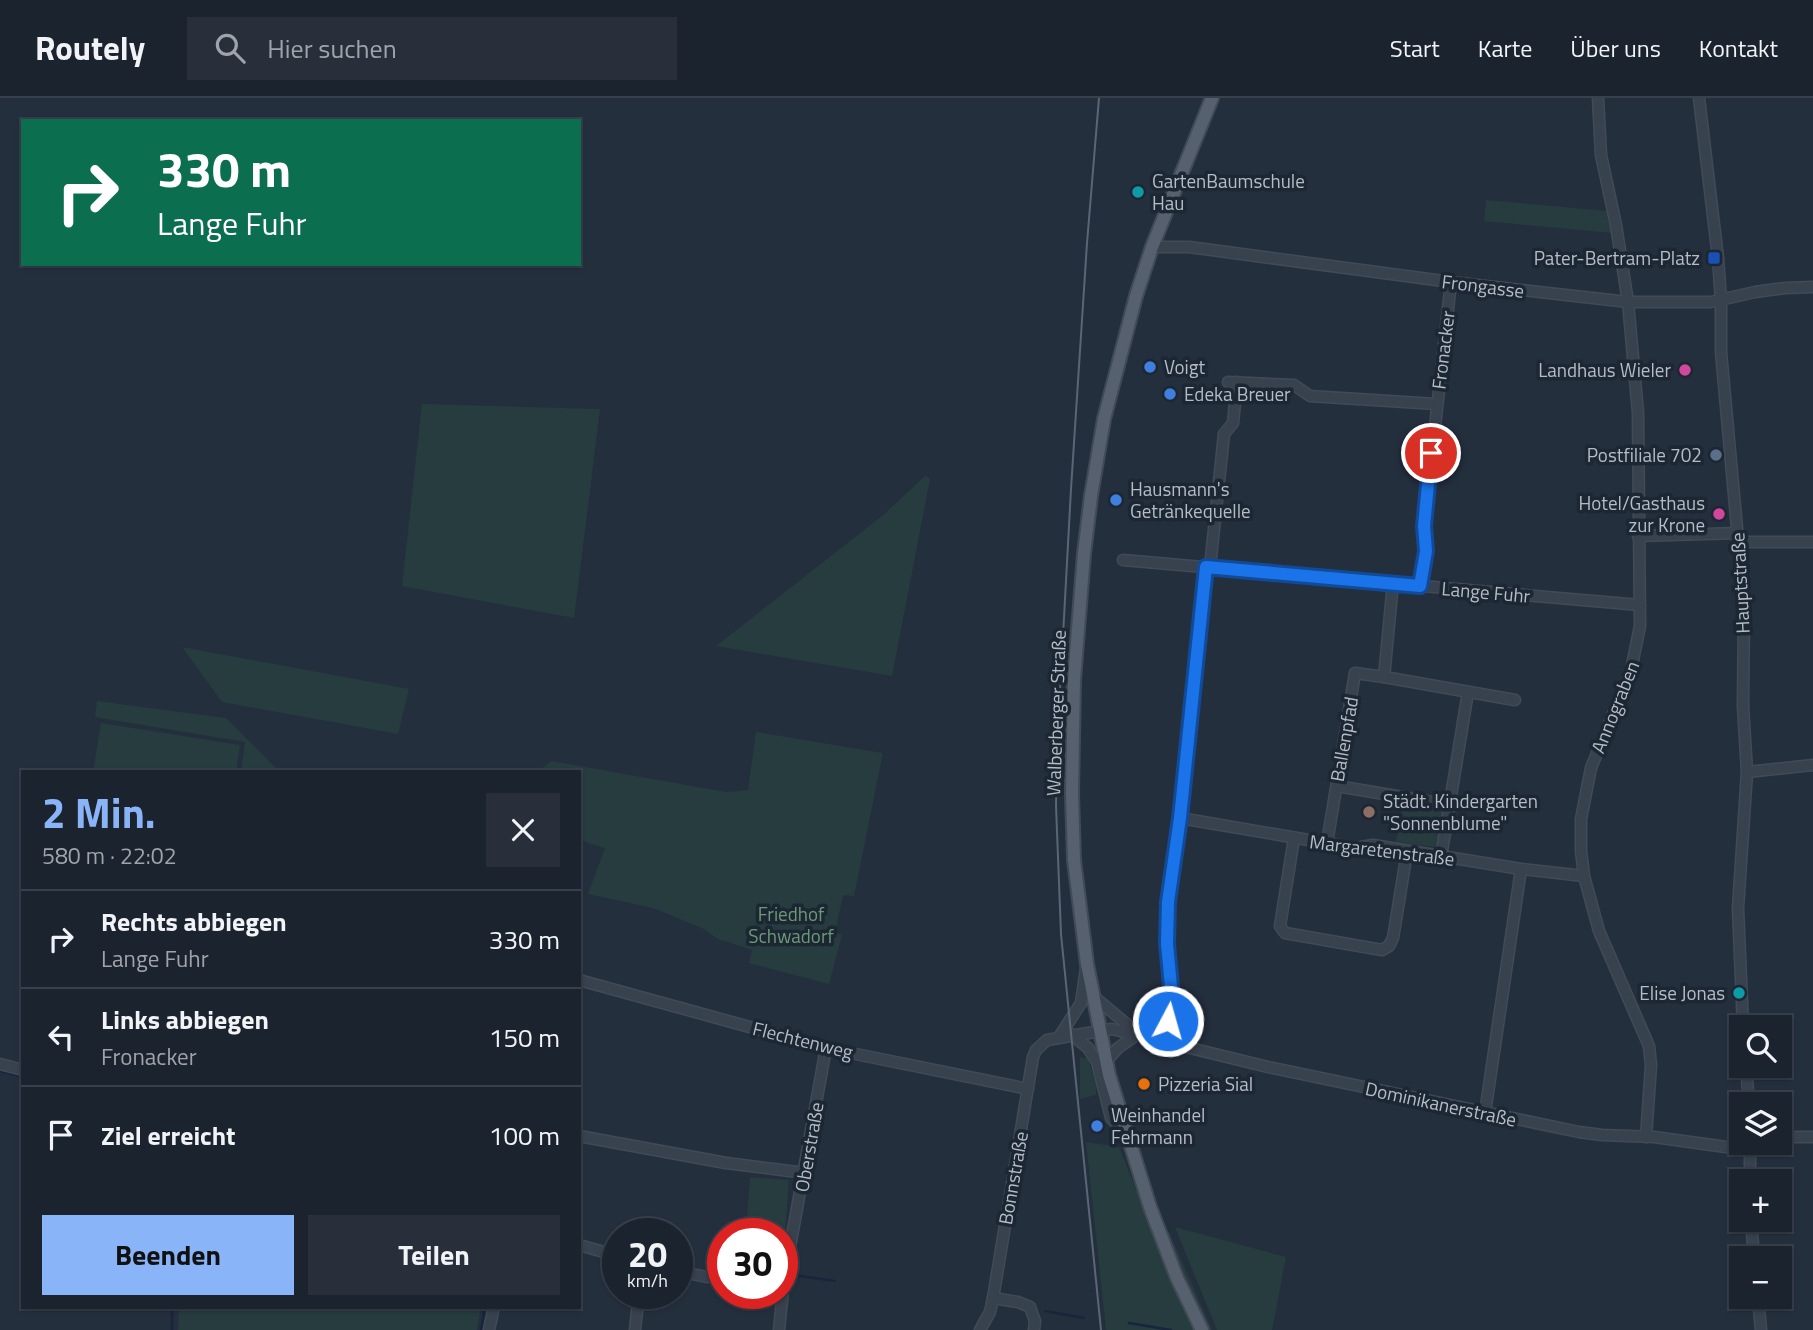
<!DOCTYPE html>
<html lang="de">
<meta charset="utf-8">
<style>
body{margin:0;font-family:"Titillium Web",sans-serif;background:#282f3a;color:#f1f3f6;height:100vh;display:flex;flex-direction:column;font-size:26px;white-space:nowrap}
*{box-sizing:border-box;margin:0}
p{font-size:23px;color:#a0a4aa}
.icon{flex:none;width:38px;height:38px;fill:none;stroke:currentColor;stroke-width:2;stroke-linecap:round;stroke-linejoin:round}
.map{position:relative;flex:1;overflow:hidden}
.drawer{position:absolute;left:21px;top:672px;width:560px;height:539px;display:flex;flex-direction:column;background:#1b232e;border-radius:0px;box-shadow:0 2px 5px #0004,0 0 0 2px #39404a}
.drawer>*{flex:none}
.guide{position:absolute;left:21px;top:21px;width:560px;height:147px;border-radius:0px;box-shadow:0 2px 5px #0004,0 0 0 2px #39404a;background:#0b6e4f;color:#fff;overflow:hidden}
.tools{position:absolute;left:1729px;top:917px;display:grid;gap:14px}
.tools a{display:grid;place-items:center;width:63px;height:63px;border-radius:0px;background:#1b232e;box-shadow:0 2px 5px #0004,0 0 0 2px #39404a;font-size:35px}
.speed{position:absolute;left:602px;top:1120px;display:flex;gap:14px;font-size:35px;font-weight:700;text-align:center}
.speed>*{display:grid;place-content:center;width:91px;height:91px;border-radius:50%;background:#1b232e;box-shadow:0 2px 5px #0004,0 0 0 2px #39404a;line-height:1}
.speed small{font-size:18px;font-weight:400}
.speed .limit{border:10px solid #d22;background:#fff;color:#111}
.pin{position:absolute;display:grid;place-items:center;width:60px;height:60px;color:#fff;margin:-30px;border:4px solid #fff;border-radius:50%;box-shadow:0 2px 7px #0007}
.me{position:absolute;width:77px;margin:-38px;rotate:6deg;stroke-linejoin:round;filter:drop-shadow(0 0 5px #0008)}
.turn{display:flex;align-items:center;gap:24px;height:147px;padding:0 21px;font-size:32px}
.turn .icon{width:91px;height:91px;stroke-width:2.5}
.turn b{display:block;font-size:49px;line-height:60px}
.round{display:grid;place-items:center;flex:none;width:74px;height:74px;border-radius:0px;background:#282f3a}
.head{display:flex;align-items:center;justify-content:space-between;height:119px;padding:0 21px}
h1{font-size:42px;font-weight:700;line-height:52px;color:#8ab4f8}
.button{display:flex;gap:14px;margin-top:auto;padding:14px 21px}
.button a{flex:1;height:80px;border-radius:0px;background:#8ab4f8;color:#111;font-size:28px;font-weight:700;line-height:80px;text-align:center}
.button a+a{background:#282f3a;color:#f1f3f6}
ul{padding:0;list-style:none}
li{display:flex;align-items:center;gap:21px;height:98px;padding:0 21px;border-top:2px solid #39404a}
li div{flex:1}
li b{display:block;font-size:26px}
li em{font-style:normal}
header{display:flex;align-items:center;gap:42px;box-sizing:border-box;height:98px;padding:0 35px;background:#1b232e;border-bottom:2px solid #39404a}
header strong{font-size:33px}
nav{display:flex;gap:38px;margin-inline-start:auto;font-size:24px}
.search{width:490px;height:63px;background:#282f3a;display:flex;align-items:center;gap:18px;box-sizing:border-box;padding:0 24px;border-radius:0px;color:#a0a4aa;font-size:26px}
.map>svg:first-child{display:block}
</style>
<header>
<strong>Routely</strong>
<div class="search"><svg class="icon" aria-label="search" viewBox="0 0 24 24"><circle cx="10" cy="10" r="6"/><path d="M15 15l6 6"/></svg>Hier suchen</div>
<nav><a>Start</a><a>Karte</a><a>Über uns</a><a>Kontakt</a></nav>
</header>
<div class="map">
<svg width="1813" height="1232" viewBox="0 0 1813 1232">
<rect width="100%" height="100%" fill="#242f3e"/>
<g fill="#263c3f">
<path d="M1486 102 1608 113 1612 135 1484 123Z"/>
<path d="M422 306 600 311 574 520 402 488Z"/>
<path d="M925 378 930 381 892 578 716 548 882 418Z"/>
<path d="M182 549 409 591 398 636 222 604Z"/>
<path d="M97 603 226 620 280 674H241L245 644 95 619Z"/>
<path d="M101 625 240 647 236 674H93Z"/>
<path d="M756 634 883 655 854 798 843 797 835 835 842 837 829 886 749 865 752 852 718 841 704 831 653 810 588 796 605 750 579 742V674H538L551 663 726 694 748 692Z"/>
<path d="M1403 702 1443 709 1439 744 1435 749 1396 744Z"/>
<path d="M1080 959 1088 961 1097 989 1096 997 1080 1001Z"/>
<path d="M1086 1044 1119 1049 1176 1191 1196 1232H1106Z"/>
<path d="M750 1079 789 1082 785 1136 788 1141 782 1167V1136L746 1133Z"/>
<path d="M1175 1129 1286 1159 1272 1232H1217Z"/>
<path d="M1169 1134 1212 1232H1209L1166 1135Z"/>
<path d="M179 1209H481L477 1232H178Z"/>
</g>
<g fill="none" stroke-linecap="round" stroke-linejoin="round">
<g stroke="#17263c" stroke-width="2.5">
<path d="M0 973 23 979"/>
<path d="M793 1177 835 1183"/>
<path d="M1045 1213 1084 1220"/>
<path d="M1129 1225 1171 1232"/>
<path d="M172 1232V1209"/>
<path d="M481 1232 485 1209"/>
</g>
<g stroke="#414a57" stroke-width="13">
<g id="minor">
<path d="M1598 0 1601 57 1616 127 1628 204 1638 315 1640 528 1631 572 1591 670 1581 721V753L1584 778 1599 833 1649 948 1651 967 1646 1039"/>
<path d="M1699 0 1718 160 1721 203V254L1744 507 1743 608 1747 674 1738 810 1743 929"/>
<path d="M1152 149H1189L1451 184 1628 204H1711L1755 194 1785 190 1813 189"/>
<path d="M1228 284 1294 287 1310 298 1436 306"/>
<path d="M1638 438 1738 435"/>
<path d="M1740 444H1813"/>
<path d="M1123 462 1640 507"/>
<path d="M1210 469 1224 336 1233 325 1237 284"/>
<path d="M1420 488 1426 453 1424 428 1451 184"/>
<path d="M1384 579 1515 602"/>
<path d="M1747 674 1813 667"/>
<path d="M1337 688 1450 707"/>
<path d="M1180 720 1355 750 1373 747 1521 771 1584 778"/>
<path d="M1294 740 1280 828 1285 835 1382 852 1389 848 1393 840 1407 754"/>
<path d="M1327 745 1355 575 1384 579 1393 485"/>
<path d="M1441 759 1468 594"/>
<path d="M579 882 826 950 1028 991"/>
<path d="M1093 898 1135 933"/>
<path d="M1071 936 1088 950 1097 964 1111 1020 1125 1035"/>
<path d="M1059 939 1081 905 1086 870"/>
<path d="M1160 943 1168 923 1172 899 1167 846 1168 804 1180 720 1206 469"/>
<path d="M1107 962 1118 950 1138 936"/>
<path d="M0 966 23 972"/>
<path d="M1746 968 1749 1006"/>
<path d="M1485 1015 1521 771"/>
<path d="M579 1038 726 1065 805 1075"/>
<path d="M1780 1039H1813"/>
<path d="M1750 1045V1083"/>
<path d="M1751 1122 1754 1160"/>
<path d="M579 1147 618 1158"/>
<path d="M677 1173 707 1179 723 1180"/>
<path d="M1758 1199 1761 1232"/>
<path d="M993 1200 1018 1204 1030 1209 1035 1223 1034 1232"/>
<path d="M489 1232 494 1209"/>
<path d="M635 1232 639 1195"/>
<path d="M779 1232 784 1182 826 950"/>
<path d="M980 1232 990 1214 993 1200 1033 959 1036 952 1047 942 1112 931 1268 969 1579 1034 1602 1037 1654 1039 1748 1052"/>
</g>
</g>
<g stroke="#414a57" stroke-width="16">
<path id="major" d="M1202 1232 1177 1180 1150 1109 1109 977 1087 866 1074 762 1072 696 1074 582 1084 456 1091 398 1104 321 1136 198 1152 149 1212 0"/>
</g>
<use href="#minor" stroke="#38414e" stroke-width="10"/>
<use href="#major" stroke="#56606e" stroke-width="12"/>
<path stroke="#5a6575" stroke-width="2" d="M1099 0 1087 145 1071 391 1057 648 1056 708 1061 836 1101 1232"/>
</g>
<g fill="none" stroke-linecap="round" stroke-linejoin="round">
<g stroke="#114b97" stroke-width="18">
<path id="route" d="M1168 923 1172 899 1167 846 1168 804 1180 720 1206 469 1420 488 1426 453 1424 428 1431 355"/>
</g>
<use href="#route" stroke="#1a73e8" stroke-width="12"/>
</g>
<g fill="#0f9aa8" stroke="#1d2633" stroke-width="2.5">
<circle cx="1138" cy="94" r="7"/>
<circle cx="1739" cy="895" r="7"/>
</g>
<rect fill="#1a4fb4" stroke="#1d2633" stroke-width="2.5" x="1707" y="153" width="14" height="14" rx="3.5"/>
<g fill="#3f7fe0" stroke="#1d2633" stroke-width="2.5">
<circle cx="1150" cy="269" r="7"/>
<circle cx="1170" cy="296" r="7"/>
<circle cx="1116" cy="402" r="7"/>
<circle cx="1097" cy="1028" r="7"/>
</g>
<g fill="#d1479c" stroke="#1d2633" stroke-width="2.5">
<circle cx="1685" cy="272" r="7"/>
<circle cx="1719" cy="416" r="7"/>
</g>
<circle fill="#5c6f8a" stroke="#1d2633" stroke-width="2.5" cx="1716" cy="357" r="7"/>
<circle fill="#8d6e63" stroke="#1d2633" stroke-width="2.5" cx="1369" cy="714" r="7"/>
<circle fill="#e8710a" stroke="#1d2633" stroke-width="2.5" cx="1144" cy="986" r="7"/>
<g text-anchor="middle" stroke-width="7" stroke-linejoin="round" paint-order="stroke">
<g font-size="19" fill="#b4bcc9" stroke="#1d2633" text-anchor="start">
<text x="1152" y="90">GartenBaumschule<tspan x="1152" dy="22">Hau</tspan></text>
<text x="1700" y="167" text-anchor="end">Pater-Bertram-Platz</text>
<text x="1164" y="276">Voigt</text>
<text x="1671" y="279" text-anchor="end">Landhaus Wieler</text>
<text x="1184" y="303">Edeka Breuer</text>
<text x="1702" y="364" text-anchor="end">Postfiliale 702</text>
<text x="1130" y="398">Hausmann's<tspan x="1130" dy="22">Getränkequelle</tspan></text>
<text x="1705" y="412" text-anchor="end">Hotel/Gasthaus<tspan x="1705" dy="22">zur Krone</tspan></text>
<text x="1383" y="710">Städt. Kindergarten<tspan x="1383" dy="22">"Sonnenblume"</tspan></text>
<text x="1725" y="902" text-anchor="end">Elise Jonas</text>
<text x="1158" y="993">Pizzeria Sial</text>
<text x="1111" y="1024">Weinhandel<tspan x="1111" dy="22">Fehrmann</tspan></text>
</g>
<g font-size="19" fill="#b4bcc9" stroke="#1d2633">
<text transform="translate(1483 188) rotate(7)" y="7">Frongasse</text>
<text transform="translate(1443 252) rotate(-83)" y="7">Fronacker</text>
<text transform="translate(1740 485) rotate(-93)" y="7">Hauptstraße</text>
<text transform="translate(1486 494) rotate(5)" y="7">Lange Fuhr</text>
<text transform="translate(1615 609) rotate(-68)" y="7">Annograben</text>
<text transform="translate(1056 615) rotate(-88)" y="7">Walberberger Straße</text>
<text transform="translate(1344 641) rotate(-80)" y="7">Ballenpfad</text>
<text transform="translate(1382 752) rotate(7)" y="7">Margaretenstraße</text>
<text transform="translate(803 942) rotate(14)" y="7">Flechtenweg</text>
<text transform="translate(1441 1006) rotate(12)" y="7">Dominikanerstraße</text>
<text transform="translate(809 1049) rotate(-80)" y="7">Oberstraße</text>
<text transform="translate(1013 1080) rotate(-80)" y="7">Bonnstraße</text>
</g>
<g font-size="19" fill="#6b9a76" stroke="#1d2633">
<text x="791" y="823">Friedhof<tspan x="791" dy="22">Schwadorf</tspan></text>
</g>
</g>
</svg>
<div class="tools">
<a><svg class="icon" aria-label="search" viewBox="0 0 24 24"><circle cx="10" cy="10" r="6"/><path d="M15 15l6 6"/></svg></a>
<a><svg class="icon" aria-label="layers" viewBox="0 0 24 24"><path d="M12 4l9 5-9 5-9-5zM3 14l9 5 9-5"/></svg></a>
<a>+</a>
<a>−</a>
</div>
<div class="speed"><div>20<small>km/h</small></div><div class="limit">30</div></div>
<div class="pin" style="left:1431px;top:355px;background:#d93025"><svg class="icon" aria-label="arrive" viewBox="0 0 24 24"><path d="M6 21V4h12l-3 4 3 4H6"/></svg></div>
<svg class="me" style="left:1168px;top:923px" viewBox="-20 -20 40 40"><circle r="17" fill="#1a73e8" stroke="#fff" stroke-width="3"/><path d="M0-11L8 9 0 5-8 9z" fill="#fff"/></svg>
<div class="guide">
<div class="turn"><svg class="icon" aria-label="right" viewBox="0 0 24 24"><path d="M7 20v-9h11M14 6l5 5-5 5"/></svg><div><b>330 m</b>Lange Fuhr</div></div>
</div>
<section class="drawer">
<div class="head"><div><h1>2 Min.</h1><p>580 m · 22:02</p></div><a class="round"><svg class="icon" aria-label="close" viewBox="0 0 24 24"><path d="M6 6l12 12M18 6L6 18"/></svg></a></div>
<ul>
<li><svg class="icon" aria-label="right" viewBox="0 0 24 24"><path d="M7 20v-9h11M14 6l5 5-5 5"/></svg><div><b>Rechts abbiegen</b><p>Lange Fuhr</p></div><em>330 m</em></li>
<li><svg class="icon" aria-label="left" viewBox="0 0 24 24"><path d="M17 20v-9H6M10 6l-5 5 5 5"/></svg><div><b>Links abbiegen</b><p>Fronacker</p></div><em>150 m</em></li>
<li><svg class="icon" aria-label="arrive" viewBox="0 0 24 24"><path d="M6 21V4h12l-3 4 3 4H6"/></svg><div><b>Ziel erreicht</b></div><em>100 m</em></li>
</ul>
<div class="button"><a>Beenden</a><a>Teilen</a></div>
</section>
</div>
